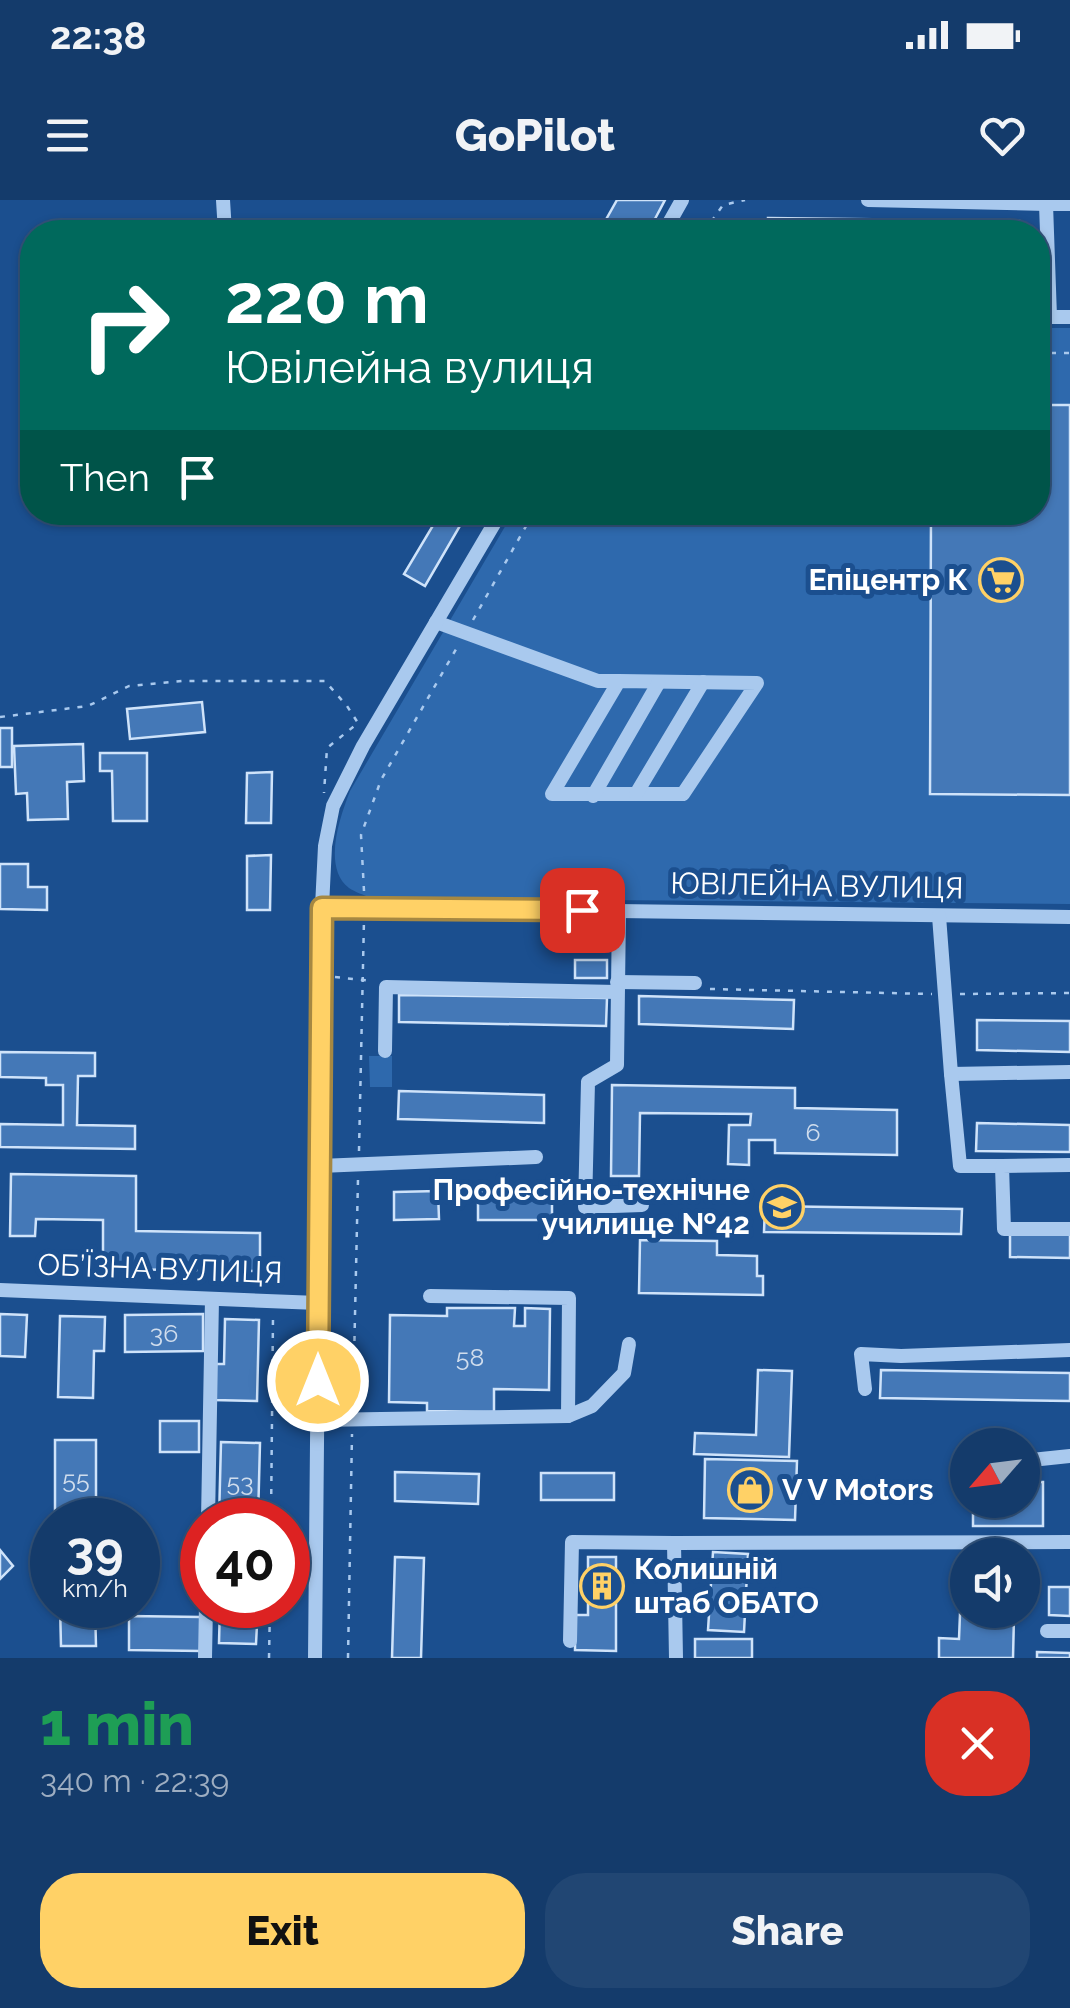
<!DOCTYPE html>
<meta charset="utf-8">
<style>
body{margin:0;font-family:Raleway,sans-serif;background:#214673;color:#f1f3f6;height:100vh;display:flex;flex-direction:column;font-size:38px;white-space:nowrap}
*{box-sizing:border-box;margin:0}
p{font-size:32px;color:#9dadc1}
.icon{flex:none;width:55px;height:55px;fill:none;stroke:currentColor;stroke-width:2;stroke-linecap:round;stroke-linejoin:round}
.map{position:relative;height:1458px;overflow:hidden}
.side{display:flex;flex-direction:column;background:#143b6b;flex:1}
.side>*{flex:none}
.banner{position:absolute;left:20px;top:20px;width:1030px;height:305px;border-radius:40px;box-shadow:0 2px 8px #0004,0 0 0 2px #33557e;background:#00695c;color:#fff;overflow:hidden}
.needle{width:65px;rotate:242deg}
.tools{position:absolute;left:950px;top:1228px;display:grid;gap:20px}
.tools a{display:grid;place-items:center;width:90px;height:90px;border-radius:50%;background:#143b6b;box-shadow:0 2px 8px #0004,0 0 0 2px #33557e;font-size:50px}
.speed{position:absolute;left:30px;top:1298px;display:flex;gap:20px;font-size:50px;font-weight:700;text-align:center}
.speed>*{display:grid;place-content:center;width:130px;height:130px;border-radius:50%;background:#143b6b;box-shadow:0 2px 8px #0004,0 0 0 2px #33557e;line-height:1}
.speed small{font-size:25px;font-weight:400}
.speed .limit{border:15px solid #d22;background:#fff;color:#111}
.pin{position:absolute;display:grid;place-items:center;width:85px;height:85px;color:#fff;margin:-42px;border-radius:20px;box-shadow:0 5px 15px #0006}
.me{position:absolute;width:110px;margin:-55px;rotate:0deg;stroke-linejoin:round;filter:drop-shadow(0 0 8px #0008)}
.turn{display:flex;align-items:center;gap:35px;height:210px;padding:0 40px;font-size:45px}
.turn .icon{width:130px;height:130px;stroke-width:2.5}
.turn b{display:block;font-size:70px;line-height:85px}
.then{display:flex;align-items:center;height:95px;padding:0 40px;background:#0003;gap:20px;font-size:38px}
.round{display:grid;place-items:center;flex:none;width:105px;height:105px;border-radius:40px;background:#214673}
.summary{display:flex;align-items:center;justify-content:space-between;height:170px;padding:0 40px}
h1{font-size:60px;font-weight:800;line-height:75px;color:#1e9e55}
.action{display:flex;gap:20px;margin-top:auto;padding:20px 40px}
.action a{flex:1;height:115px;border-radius:40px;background:#ffd166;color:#111;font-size:40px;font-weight:800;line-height:115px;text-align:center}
.action a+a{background:#214673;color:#f1f3f6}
.status{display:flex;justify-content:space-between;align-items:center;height:70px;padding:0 50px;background:#143b6b;direction:ltr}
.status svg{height:28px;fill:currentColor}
header{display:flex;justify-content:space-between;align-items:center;height:130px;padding:0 40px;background:#143b6b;font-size:45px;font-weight:800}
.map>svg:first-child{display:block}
</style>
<div class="status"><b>22:38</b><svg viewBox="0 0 49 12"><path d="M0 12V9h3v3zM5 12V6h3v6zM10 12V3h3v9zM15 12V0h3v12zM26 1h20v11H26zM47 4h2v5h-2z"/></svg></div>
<header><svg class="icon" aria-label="menu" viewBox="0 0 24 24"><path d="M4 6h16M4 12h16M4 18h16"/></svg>GoPilot<svg class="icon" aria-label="heart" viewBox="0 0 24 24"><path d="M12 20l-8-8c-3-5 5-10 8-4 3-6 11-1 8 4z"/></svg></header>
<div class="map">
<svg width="1070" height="1458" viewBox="0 0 1070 1458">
<rect width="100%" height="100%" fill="#1b4f8f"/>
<g fill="#2e69ad">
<path d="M1038 128H1070V704L371 698C364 695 355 692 349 688 322 667 340 617 350 591L513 313 1038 312Z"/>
<path d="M369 856H392V887H370Z"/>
</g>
<g fill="#4478b7" stroke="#cfe3fa" stroke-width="2.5">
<path d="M617 0H665L648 32H599Z"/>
<path d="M768 18 1019 21 1018 32H768Z"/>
<path d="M1038 205H1070V595L930 594 931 312H1038Z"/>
<path d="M441 312H468L425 386 404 374Z"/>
<path d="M202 502 205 532 130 539 127 509Z"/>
<rect x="0" y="528" width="12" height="39"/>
<path d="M83 544 84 581 67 582 68 619 28 620 27 593 16 594 14 546Z"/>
<path d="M100 553H147V621H113L112 571H100Z"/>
<path d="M272 572 271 623H246L247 573Z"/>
<path d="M271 655 270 710H247V656Z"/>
<path d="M0 664H28V687H47V710L0 709Z"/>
<rect x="575" y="760" width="32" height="18"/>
<path d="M399 795 607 798 606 826 399 822Z"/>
<path d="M639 796 794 800 793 829 639 824Z"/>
<path d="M977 820 1070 821V852L977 850Z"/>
<path d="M0 852 95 853V876H78L77 925 135 926V949L0 947V924L63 925V885H46V878L0 877Z"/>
<path d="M612 885 795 888V908L897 910V955L775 953V940H749V965L728 964 729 925H750L751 914 640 913 639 976H611Z"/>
<path d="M399 891 544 895V923L398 919Z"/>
<path d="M977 923 1070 925V952L976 951Z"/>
<path d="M11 974 136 976V1031L260 1033V1071L103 1069V1020L36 1019 35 1036H10Z"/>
<path d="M438 991 439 1019 394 1020V992Z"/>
<rect x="478" y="991" width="74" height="29"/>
<path d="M765 1006 962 1009 961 1034 764 1032Z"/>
<path d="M1010 1033 1070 1034V1058L1010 1057Z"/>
<path d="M640 1040 717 1041V1055L757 1056V1076H763V1095L639 1093Z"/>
<path d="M447 1108H515L514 1126H525V1108L550 1109 549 1190 494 1189V1212L427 1211V1203L389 1202 390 1115 447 1116Z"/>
<path d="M0 1114 27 1115 25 1157 0 1156Z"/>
<path d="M203 1114V1151L125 1152V1115Z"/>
<path d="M60 1116 105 1117 104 1151H94L93 1198 58 1197Z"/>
<path d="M225 1119 259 1120 257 1201 214 1200V1164H224Z"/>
<path d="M758 1170 792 1171 789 1257 694 1254 695 1233 756 1235Z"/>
<path d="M881 1170 1070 1173V1201L880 1198Z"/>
<rect x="160" y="1221" width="39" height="31"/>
<rect x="55" y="1240" width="41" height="79"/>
<path d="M221 1242 260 1243 258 1320H219Z"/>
<path d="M705 1259 797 1261 795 1320 704 1318Z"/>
<path d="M395 1272 479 1274 478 1304 395 1301Z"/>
<rect x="541" y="1273" width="73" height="27"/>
<path d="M1022 1282H1043V1326H973V1300H1022Z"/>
<path d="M0 1350 13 1366 0 1379Z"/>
<path d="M713 1352 748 1354 744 1432 708 1430Z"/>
<path d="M395 1357 424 1358 421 1458H392Z"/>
<path d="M588 1357H616V1451L575 1450V1415H588Z"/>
<path d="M1049 1387H1070V1416L1049 1415Z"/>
<path d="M60 1405H95L96 1446H61Z"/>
<path d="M220 1405H258L256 1444 219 1443Z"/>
<path d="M960 1414 1014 1416 1013 1458H939V1438L959 1439Z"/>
<path d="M129 1416 201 1417V1451L129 1450Z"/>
<rect x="695" y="1439" width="57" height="19"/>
<path d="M1037 1452 1070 1453V1458H1037Z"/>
</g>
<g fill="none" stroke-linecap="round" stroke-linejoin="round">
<g stroke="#a9c9ee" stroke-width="2.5" stroke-dasharray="5 8" stroke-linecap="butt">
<path d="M704 32 723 5 745 0"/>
<path d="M1038 153H1070"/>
<path d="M473 420 534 312"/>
<path d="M0 517 88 506 129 486 182 481H325L347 506 358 523 327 548 324 593"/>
<path d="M364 691 361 635 381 580 459 444"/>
<path d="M335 777 372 781"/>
<path d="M710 789 932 794"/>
<path d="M960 794 1070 793"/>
<path d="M359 951 364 719"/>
<path d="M353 1206 358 979"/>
<path d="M271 1320 273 1117"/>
<path d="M269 1458 270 1405"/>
<path d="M348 1458 352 1234"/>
</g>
<g stroke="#a9c9ee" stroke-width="14">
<path d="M223 0 225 32"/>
<path d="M868 0 1046 4"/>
<path d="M664 32 682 0"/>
<path d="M1038 117H1070"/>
<path d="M1050 117 1046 4H1070"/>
<path d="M436 422 598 481H619L757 483 683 594H552L619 481"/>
<path d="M636 594 703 482"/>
<path d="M593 596 659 482"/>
<path d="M322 707 1070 717"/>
<path d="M619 710 617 865 588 882 585 1007 642 1005"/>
<path d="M939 716 951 874 1070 872"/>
<path d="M617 782 695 783"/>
<path d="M385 851 386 787 617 792"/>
<path d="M951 874 960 966H1002"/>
<path d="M1070 965 1002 966 1004 1029H1070"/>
<path d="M320 966 536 957"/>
<path d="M0 1090 318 1103"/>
<path d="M865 1189 861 1154 901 1156 1070 1150"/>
<path d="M568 1216 592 1206 624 1173 629 1144"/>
<path d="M317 1220 568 1216 569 1098 430 1096"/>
<path d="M1022 1261 1070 1256"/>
<path d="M208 1320 212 1099"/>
<path d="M1047 1431H1070"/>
<path d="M570 1441 572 1342 674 1343"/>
<path d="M205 1458 206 1405"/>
<path d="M315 1458 322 707 325 646 333 606 363 546 501 312"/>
<path d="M676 1458 674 1343 1070 1342"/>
</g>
</g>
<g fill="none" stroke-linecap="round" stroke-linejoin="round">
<g stroke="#a68842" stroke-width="25">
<path id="route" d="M318 1181 322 708 582 710"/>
</g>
<use href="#route" stroke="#ffd166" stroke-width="18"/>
</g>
<defs>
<g id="supermarket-ring" transform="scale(2.25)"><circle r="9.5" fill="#1b4f8f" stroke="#ffd166" stroke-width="1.5"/><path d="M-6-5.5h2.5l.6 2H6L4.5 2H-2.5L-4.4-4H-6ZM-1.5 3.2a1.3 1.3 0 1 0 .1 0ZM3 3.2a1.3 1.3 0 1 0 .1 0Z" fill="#ffd166"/></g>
<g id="university-ring" transform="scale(2.25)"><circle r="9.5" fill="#1b4f8f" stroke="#ffd166" stroke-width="1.5"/><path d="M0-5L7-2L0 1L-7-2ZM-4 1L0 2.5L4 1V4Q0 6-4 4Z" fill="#ffd166"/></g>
<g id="shop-ring" transform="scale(2.25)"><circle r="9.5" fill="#1b4f8f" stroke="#ffd166" stroke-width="1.5"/><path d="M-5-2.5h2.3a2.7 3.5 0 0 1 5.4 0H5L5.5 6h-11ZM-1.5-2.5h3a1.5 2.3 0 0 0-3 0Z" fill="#ffd166"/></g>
<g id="building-ring" transform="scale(2.25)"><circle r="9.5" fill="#1b4f8f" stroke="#ffd166" stroke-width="1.5"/><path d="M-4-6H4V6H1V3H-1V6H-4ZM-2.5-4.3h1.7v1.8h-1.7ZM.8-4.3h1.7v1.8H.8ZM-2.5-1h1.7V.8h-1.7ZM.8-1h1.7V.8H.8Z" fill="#ffd166"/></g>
</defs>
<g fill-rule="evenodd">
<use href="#supermarket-ring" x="1001" y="380"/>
<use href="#university-ring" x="782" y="1007"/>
<use href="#shop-ring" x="750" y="1290"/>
<use href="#building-ring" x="602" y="1386"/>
</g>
<g text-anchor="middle" stroke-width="10" stroke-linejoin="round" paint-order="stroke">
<g font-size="25" fill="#d0dded">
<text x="813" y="941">6</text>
<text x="164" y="1142">36</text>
<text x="470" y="1166">58</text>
<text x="76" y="1288">55</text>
<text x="240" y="1291">53</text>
</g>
<g font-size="30" font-weight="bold" fill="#fff" stroke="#1b4f8f" text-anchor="end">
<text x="968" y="390">Епіцентр К</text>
<text x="750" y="1000">Професійно-технічне<tspan x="750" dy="34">училище №42</tspan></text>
<text x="782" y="1300" text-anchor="start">V V Motors</text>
<text x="634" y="1379" text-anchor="start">Колишній<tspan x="634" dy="34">штаб ОБАТО</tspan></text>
</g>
<g font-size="30" fill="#fff" stroke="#1b4f8f">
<text transform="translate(817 686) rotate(1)" y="10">ЮВІЛЕЙНА ВУЛИЦЯ</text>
<text transform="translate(160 1069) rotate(2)" y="10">ОБ’ЇЗНА ВУЛИЦЯ</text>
</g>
</g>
</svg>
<div class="tools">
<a><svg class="needle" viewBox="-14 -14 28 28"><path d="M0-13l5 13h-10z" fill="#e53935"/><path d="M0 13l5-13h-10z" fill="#9dadc1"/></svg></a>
<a><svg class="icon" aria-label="sound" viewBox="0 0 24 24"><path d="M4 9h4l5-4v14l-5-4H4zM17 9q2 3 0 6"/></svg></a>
</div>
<div class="speed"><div>39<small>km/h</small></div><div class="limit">40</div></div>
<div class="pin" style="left:582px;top:710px;background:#d93025"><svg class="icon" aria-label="arrive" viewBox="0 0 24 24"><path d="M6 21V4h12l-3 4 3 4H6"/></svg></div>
<svg class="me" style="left:318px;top:1181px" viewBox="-20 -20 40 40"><circle r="17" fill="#ffd166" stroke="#fff" stroke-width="3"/><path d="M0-11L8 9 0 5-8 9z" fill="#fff"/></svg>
<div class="banner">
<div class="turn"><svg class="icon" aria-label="right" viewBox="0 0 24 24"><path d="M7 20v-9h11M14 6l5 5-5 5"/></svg><div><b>220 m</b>Ювілейна вулиця</div></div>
<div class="then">Then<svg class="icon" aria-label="arrive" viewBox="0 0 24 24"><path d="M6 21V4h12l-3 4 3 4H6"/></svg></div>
</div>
</div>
<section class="side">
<div class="summary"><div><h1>1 min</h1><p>340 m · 22:39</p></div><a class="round" style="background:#d93025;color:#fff"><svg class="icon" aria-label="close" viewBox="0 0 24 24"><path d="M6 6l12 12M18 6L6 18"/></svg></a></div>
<div class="action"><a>Exit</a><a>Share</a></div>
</section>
